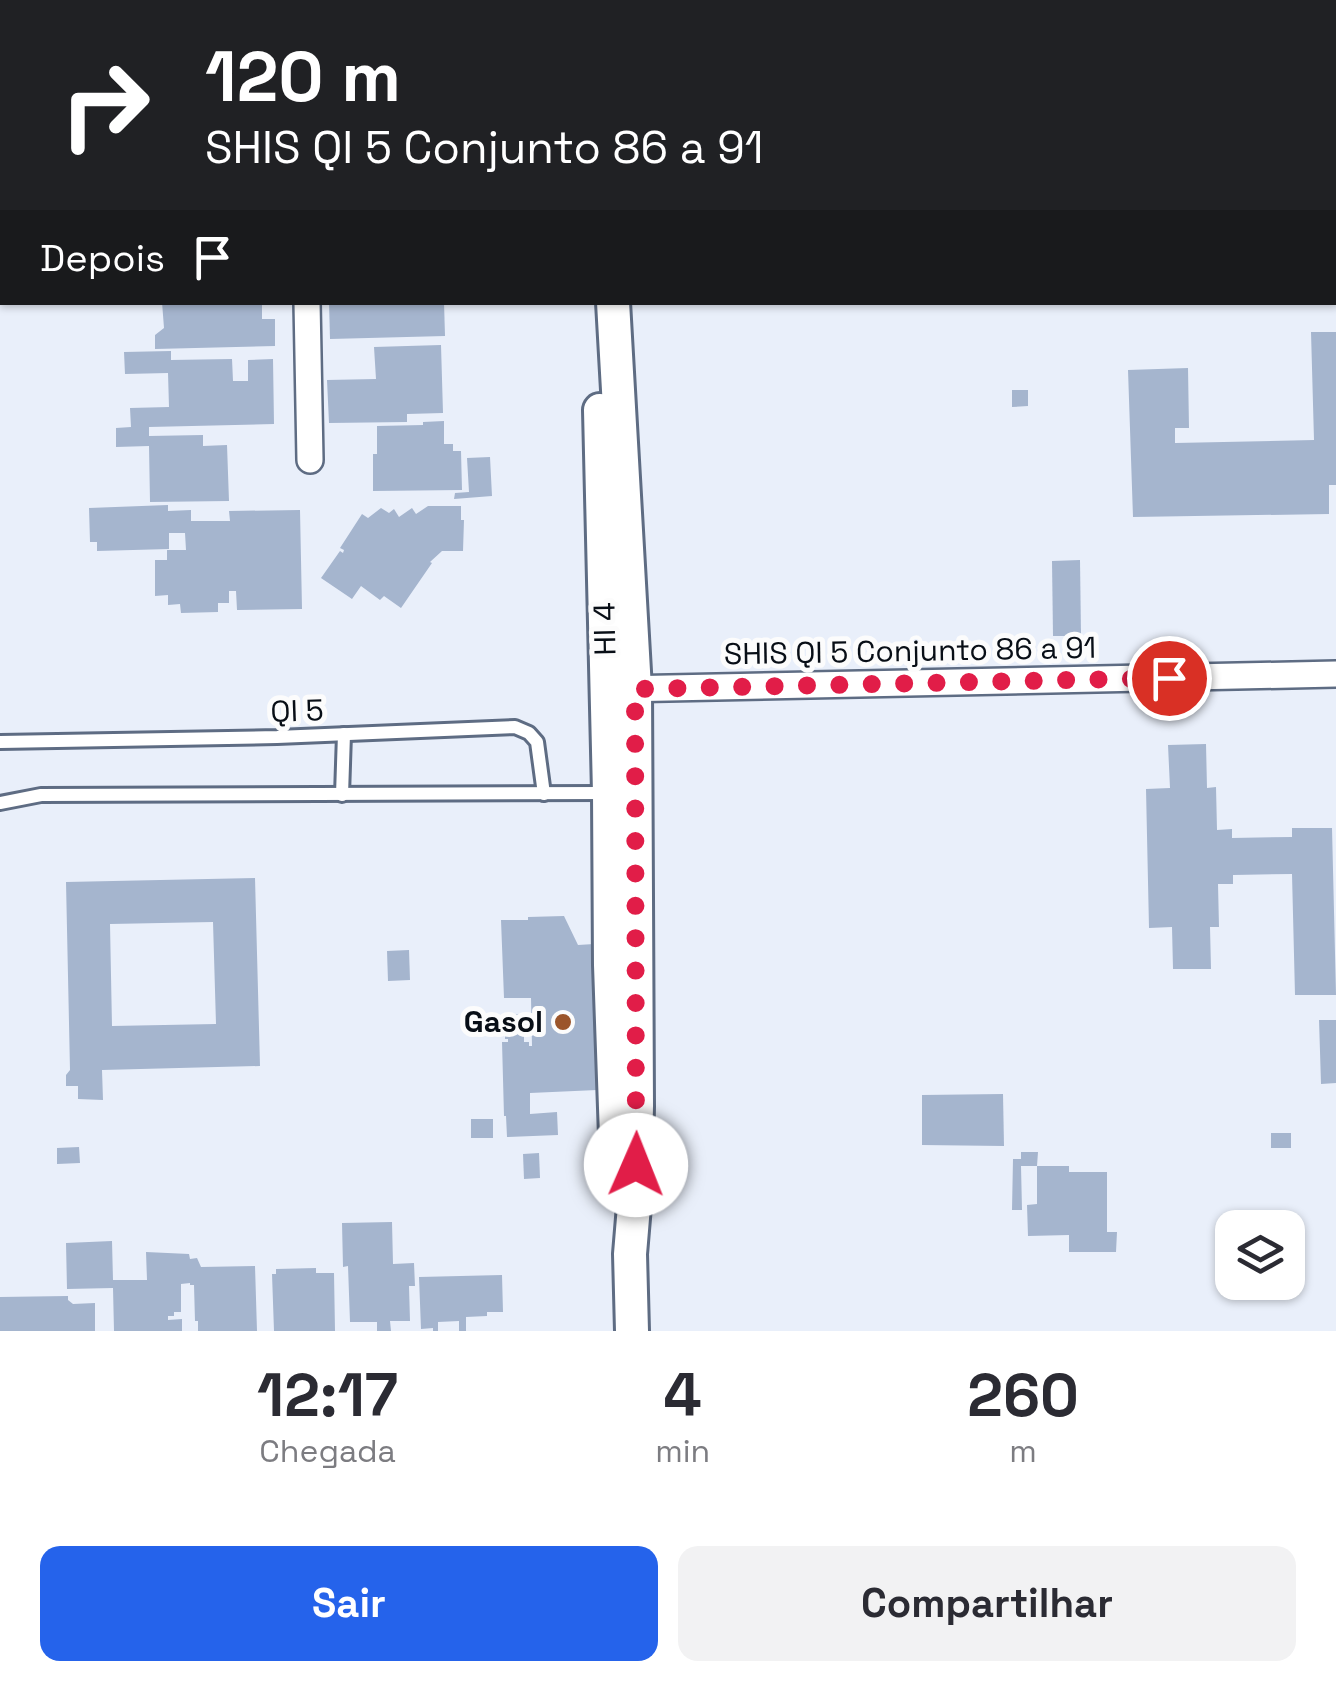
<!DOCTYPE html>
<html lang="pt">
<style>
body{margin:0;font-family:"Space Grotesk",sans-serif;background:#f2f2f3;color:#2b2b33;height:100vh;display:flex;flex-direction:column;font-size:38px;white-space:nowrap}
*{box-sizing:border-box;margin:0}
p{font-size:32px;color:#7c7c81}
.icon{flex:none;width:55px;height:55px;fill:none;stroke:currentColor;stroke-width:2;stroke-linecap:round;stroke-linejoin:round}
.map{position:relative;height:1331px;overflow:hidden}
.sheet{display:flex;flex-direction:column;background:#fff;flex:1}
.sheet>*{flex:none}
.hud{position:absolute;left:0px;top:0px;width:1338px;height:305px;box-shadow:0 2px 8px #0004;background:#202124;color:#fff;overflow:hidden}
.fabs{position:absolute;left:1215px;top:1210px;display:grid;gap:20px}
.fabs a{display:grid;place-items:center;width:90px;height:90px;border-radius:20px;background:#fff;box-shadow:0 2px 8px #0004;font-size:50px}
.pin{position:absolute;display:grid;place-items:center;width:85px;height:85px;color:#fff;margin:-42px;border:5px solid #fff;border-radius:50%;box-shadow:0 2px 10px #0007}
.me{position:absolute;width:110px;margin:-55px;rotate:1deg;stroke-linejoin:round;filter:drop-shadow(0 0 8px #0008)}
.turn{display:flex;align-items:center;gap:35px;height:210px;padding:0 40px;font-size:45px}
.turn .icon{width:130px;height:130px;stroke-width:2.5}
.turn b{display:block;font-size:70px;line-height:85px}
.then{display:flex;align-items:center;height:95px;padding:0 40px;background:#0003;gap:20px;font-size:38px}
.eta{display:flex;justify-content:space-evenly;align-items:center;height:170px;text-align:center}
.eta b{font-size:60px;font-weight:600;line-height:70px}
.cta{display:flex;gap:20px;margin-top:auto;padding:20px 40px}
.cta a{flex:1;height:115px;border-radius:20px;background:#2563eb;color:#fff;font-size:40px;font-weight:600;line-height:115px;text-align:center}
.cta a+a{background:#f2f2f3;color:#2b2b33}
.map>svg:first-child{display:block}
</style>
<div class="map">
<svg width="1336" height="1331" viewBox="0 0 1336 1331">
<rect width="100%" height="100%" fill="#e9effa"/>
<g fill="#a5b5ce" fill-rule="evenodd">
<path d="M162 302H262V319H275V346L155 349V335L164 328Z"/>
<path d="M329 302H444L445 336 330 339Z"/>
<path d="M1311 332H1336V485H1329V514L1133 517 1128 370 1188 368 1189 428H1175V443L1314 440Z"/>
<path d="M441 345 443 413 407 414V422L329 423 327 380 376 379 374 347Z"/>
<path d="M171 351V360L232 359 233 381H248V360L273 359 274 424 149 427V436L203 435V446L227 445 229 501 150 502 149 446 116 447V428L131 427 130 408 169 407 168 373 125 374 124 352Z"/>
<path d="M1012 390H1028V406L1012 407Z"/>
<path d="M444 421V444H453V451H461L462 490 373 491V454H377V426L423 425V422Z"/>
<path d="M490 457 492 496 454 499 455 493 469 492 467 458Z"/>
<path d="M168 505V511L191 510V521H230L229 511 300 510 302 609 237 610 236 591H229V603H218V612L181 613 180 604 168 605V595L155 596V560H167V550H186L185 533H169V549L97 551V542H90L89 508Z"/>
<path d="M428 506H461V520H464L463 551H442L430 562 432 563 401 608 384 596 380 600 361 586 352 599 321 578 340 551 343 553 344 550 340 548 362 514 368 518 381 508 389 513 394 509 399 517 412 508 416 514Z"/>
<path d="M1080 560 1081 636H1053L1052 561Z"/>
<path d="M1206 744 1207 788 1216 787 1217 830 1232 829V838L1292 837V828H1332L1336 995H1295L1292 874 1233 875V884H1218L1219 927H1210L1211 969H1173L1172 927 1149 928 1146 789 1170 788 1168 745Z"/>
<path d="M255 878 260 1066 102 1070 103 1100 78 1099V1086H66V1075L70 1070 66 882ZM213 922 216 1024 112 1026 110 924Z"/>
<path d="M564 916 578 945 594 944 597 1090 530 1093V1114L557 1112 558 1135 507 1137 506 1116H504L502 1042H508V1039H505V1015L524 1014V1042H529V1046H532L531 998H504L501 920H528V917Z"/>
<path d="M409 950 410 980 388 981 387 951Z"/>
<path d="M1319 1020H1336V1083L1321 1084Z"/>
<path d="M1003 1094 1004 1146 922 1145V1095Z"/>
<rect x="471" y="1119" width="22" height="19"/>
<rect x="1271" y="1133" width="20" height="15"/>
<path d="M79 1147 80 1163 57 1164V1148Z"/>
<path d="M1021 1152H1038L1037 1166H1021L1022 1210H1012L1013 1159H1021Z"/>
<path d="M539 1153 540 1178 524 1179 523 1154Z"/>
<path d="M1037 1166H1069V1172H1107V1232H1117L1116 1252H1069V1235L1028 1236 1027 1205 1037 1204Z"/>
<path d="M392 1222 393 1264 414 1263 415 1286H409L410 1321H390L391 1331H377V1322H350L348 1266 343 1267 342 1223Z"/>
<path d="M112 1241 113 1280H147L146 1252 189 1254 190 1259 197 1258 201 1267 255 1266 257 1331H198V1321H195L194 1285H190V1283L181 1284V1312H174V1316H168V1320L182 1319V1331H114L113 1288 67 1289 66 1243Z"/>
<path d="M316 1268V1273H334L335 1331H274L272 1274H276V1269Z"/>
<path d="M502 1275 503 1312H487V1316L466 1317V1331H459V1321L438 1322V1331H433V1328L421 1329 419 1277Z"/>
<path d="M68 1296V1300L73 1304 95 1303V1331H0V1297Z"/>
</g>
<g fill="none" stroke-linecap="round" stroke-linejoin="round">
<g stroke="#5e6c83" stroke-width="18">
<g id="service">
<path d="M0 742 277 737 515 727 529 733 537 742 544 794"/>
<path d="M342 795 344 734"/>
<path d="M0 803 41 795 606 793"/>
</g>
</g>
<g stroke="#5e6c83" stroke-width="30">
<g id="minor">
<path d="M300 0V2"/>
<path d="M307 302 310 460"/>
<path d="M621 689 1336 674"/>
</g>
</g>
<g stroke="#5e6c83" stroke-width="38">
<g id="tertiary">
<path d="M602 0V2"/>
<path d="M613 302 635 689 637 1106 635 1194 630 1254 632 1331"/>
<path d="M600 410 609 793 610 965 617 1165"/>
</g>
</g>
<use href="#service" stroke="#fff" stroke-width="12"/>
<use href="#minor" stroke="#fff" stroke-width="25"/>
<use href="#tertiary" stroke="#fff" stroke-width="32"/>
</g>
<g fill="none" stroke-linecap="round" stroke-linejoin="round">
<path stroke="#e11d48" stroke-width="18" stroke-dasharray="0 32.4" d="M636 1165 635 689 1169 678"/>
</g>
<circle fill="#9b552b" stroke="#fcfcfc" stroke-width="4" cx="563" cy="1022" r="10"/>
<g text-anchor="middle" stroke-width="10" stroke-linejoin="round" paint-order="stroke">
<g font-size="30" fill="#080e16" stroke="#fcfcfc">
<text transform="translate(605 629) rotate(-91)" y="10">HI 4</text>
<text transform="translate(910 651) rotate(-1)" y="10">SHIS QI 5 Conjunto 86 a 91</text>
<text transform="translate(297 711) rotate(-2)" y="10">QI 5</text>
</g>
<g font-size="30" font-weight="bold" fill="#080e16" stroke="#fcfcfc" text-anchor="end">
<text x="543" y="1032">Gasol</text>
</g>
</g>
</svg>
<div class="fabs">
<a><svg class="icon" aria-label="layers" viewBox="0 0 24 24"><path d="M12 4l9 5-9 5-9-5zM3 14l9 5 9-5"/></svg></a>
</div>
<div class="pin" style="left:1169px;top:678px;background:#d93025"><svg class="icon" aria-label="arrive" viewBox="0 0 24 24"><path d="M6 21V4h12l-3 4 3 4H6"/></svg></div>
<svg class="me" style="left:636px;top:1165px" viewBox="-20 -20 40 40"><circle r="19" fill="#fff"/><path d="M0-13L10 11 0 6-10 11z" fill="#e11d48"/></svg>
<div class="hud">
<div class="turn"><svg class="icon" aria-label="right" viewBox="0 0 24 24"><path d="M7 20v-9h11M14 6l5 5-5 5"/></svg><div><b>120 m</b>SHIS QI 5 Conjunto 86 a 91</div></div>
<div class="then">Depois<svg class="icon" aria-label="arrive" viewBox="0 0 24 24"><path d="M6 21V4h12l-3 4 3 4H6"/></svg></div>
</div>
</div>
<section class="sheet">
<div class="eta">
<div><b>12:17</b><p>Chegada</p></div>
<div><b>4</b><p>min</p></div>
<div><b>260</b><p>m</p></div>
</div>
<div class="cta"><a>Sair</a><a>Compartilhar</a></div>
</section>
